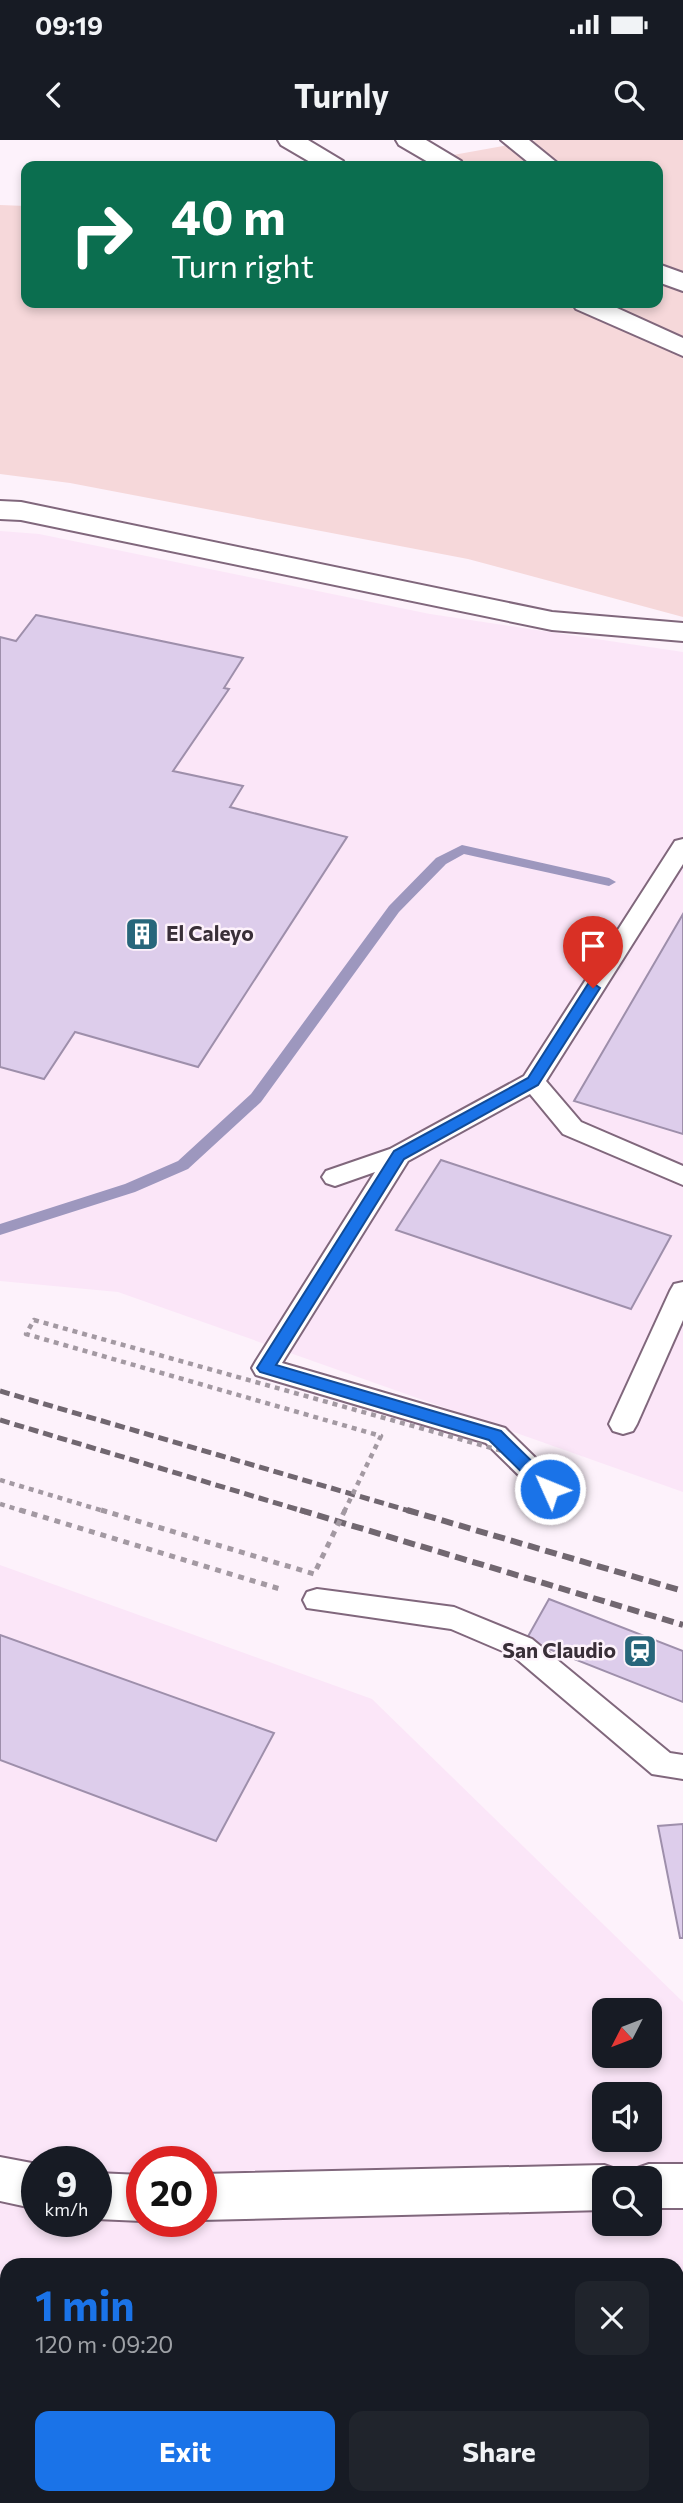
<!DOCTYPE html>
<meta charset="utf-8">
<style>
body{margin:0;font-family:Commissioner,sans-serif;background:#20242c;color:#f1f3f6;height:100vh;display:flex;flex-direction:column;font-size:26px;white-space:nowrap}
*{box-sizing:border-box;margin:0}
p{font-size:23px;color:#9ea1a6}
.icon{flex:none;width:38px;height:38px;fill:none;stroke:currentColor;stroke-width:2;stroke-linecap:round;stroke-linejoin:round}
.map{position:relative;flex:1;overflow:hidden}
.drawer{position:absolute;left:0px;top:2118px;width:684px;height:247px;display:flex;flex-direction:column;background:#171b24;border-radius:21px 21px 0 0;box-shadow:0 4px 10px #0003}
.drawer>*{flex:none}
.hud{position:absolute;left:21px;top:21px;width:642px;height:147px;border-radius:14px;box-shadow:0 4px 10px #0003;background:#0b6e4f;color:#fff;overflow:hidden}
.needle{width:46px;rotate:228deg}
.fabs{position:absolute;left:592px;top:1858px;display:grid;gap:14px}
.fabs a{display:grid;place-items:center;width:70px;height:70px;border-radius:14px;background:#171b24;box-shadow:0 4px 10px #0003;font-size:35px}
.speed{position:absolute;left:21px;top:2006px;display:flex;gap:14px;font-size:35px;font-weight:700;text-align:center}
.speed>*{display:grid;place-content:center;width:91px;height:91px;border-radius:50%;background:#171b24;box-shadow:0 4px 10px #0003;line-height:1}
.speed small{font-size:18px;font-weight:400}
.speed .limit{border:10px solid #d22;background:#fff;color:#111}
.pin{position:absolute;display:grid;place-items:center;width:60px;height:60px;color:#fff;margin:-72px -30px;border-radius:50% 50% 50% 0;rotate:-45deg;box-shadow:0 0 7px #0007}
.pin .icon{rotate:45deg}
.me{position:absolute;width:77px;margin:-38px;rotate:314deg;stroke-linejoin:round;filter:drop-shadow(0 0 5px #0008)}
.turn{display:flex;align-items:center;gap:24px;height:147px;padding:0 35px;font-size:32px}
.turn .icon{width:91px;height:91px;stroke-width:2.5}
.turn b{display:block;font-size:49px;line-height:60px}
.round{display:grid;place-items:center;flex:none;width:74px;height:74px;border-radius:14px;background:#20242c}
.head{display:flex;align-items:center;justify-content:space-between;height:119px;padding:0 35px}
h1{font-size:42px;font-weight:700;line-height:52px;color:#1a73e8}
.cta{display:flex;gap:14px;margin-top:auto;padding:14px 35px}
.cta a{flex:1;height:80px;border-radius:14px;background:#1a73e8;color:#fff;font-size:28px;font-weight:700;line-height:80px;text-align:center}
.cta a+a{background:#20242c;color:#f1f3f6}
.status{display:flex;justify-content:space-between;align-items:center;height:49px;padding:0 35px;background:#171b24;direction:ltr}
.status svg{height:19px;fill:currentColor}
header{display:flex;justify-content:space-between;align-items:center;height:91px;padding:0 35px;background:#171b24;font-size:32px;font-weight:700}
.map>svg:first-child{display:block}
</style>
<div class="status"><b>09:19</b><svg viewBox="0 0 49 12"><path d="M0 12V9h3v3zM5 12V6h3v6zM10 12V3h3v9zM15 12V0h3v12zM26 1h20v11H26zM47 4h2v5h-2z"/></svg></div>
<header><svg class="icon" aria-label="back" viewBox="0 0 24 24"><path d="M15 5l-7 7 7 7"/></svg>Turnly<svg class="icon" aria-label="search" viewBox="0 0 24 24"><circle cx="10" cy="10" r="6"/><path d="M15 15l6 6"/></svg></header>
<div class="map">
<svg width="683" height="2363" viewBox="0 0 683 2363">
<rect width="100%" height="100%" fill="#fdf2fb"/>
<g fill="#fbe6f8" fill-rule="evenodd">
<path d="M0 391 39 394 430 474 683 512V1352L118 1152 0 1141Z"/>
<path d="M0 1425 372 1559 683 1862V2363H0ZM604 1871H649V1916H604ZM604 1955H649V2000H604ZM37 2021H96V2081H37ZM142 2021H201V2081H142ZM604 2039H649V2084H604ZM7 2124H677V2357H7Z"/>
</g>
<path fill="#f6d8da" d="M537 0H683V477L468 419 70 343 0 334V65L26 66V163H658V26H392Z"/>
<g fill="none" stroke-linecap="round" stroke-linejoin="round">
<path fill="#9d97be" fill-rule="evenodd" d="M462 705 609 738 616 742 609 746 464 714 446 724 399 772 261 962 188 1029 135 1052 0 1095V1084L125 1044 178 1021 251 954 389 766 436 718Z"/>
</g>
<g fill="#ddcdeb" stroke="#9e8fab" stroke-width="2">
<path d="M36 475 243 518 224 548 229 549 173 631 243 646 230 667 347 697 198 927 75 892 44 939 0 927V497L16 501Z"/>
<path d="M683 774V994L574 961Z"/>
<path d="M441 1020 671 1096 631 1169 396 1090Z"/>
<path d="M549 1459 683 1511V1562L526 1500Z"/>
<path d="M0 1495 274 1593 216 1701 0 1620Z"/>
<path d="M683 1684V1798H680L658 1686Z"/>
<path d="M677 2178H683V2363H511V2357H677Z"/>
<rect x="254" y="2357" width="171" height="6"/>
</g>
<g fill="none" stroke-linecap="round" stroke-linejoin="round">
<g stroke="#80677c" stroke-width="4">
<g id="service">
<path d="M683 699V724L546 941 581 982 683 1026V1045L563 994 530 954 408 1021 282 1223 505 1288 560 1342 564 1349 560 1356 550 1360 540 1356 486 1303 256 1235 252 1228 256 1221 375 1032 335 1046 326 1043 322 1037 326 1031 390 1009 524 936 675 701Z"/>
<path d="M683 1142V1180L637 1284 633 1291 623 1294 613 1291 609 1284 670 1151 674 1144Z"/>
<path d="M317 1449 454 1467 532 1499 670 1613 683 1615V1639L652 1634 512 1515 451 1489 307 1468 303 1460 307 1452Z"/>
</g>
</g>
<g stroke="#80677c" stroke-width="4">
<g id="minor">
<path d="M501 0H529L561 26H533Z"/>
<path d="M0 361 21 362 552 472 683 483V501L552 490 21 380 0 379Z"/>
<path d="M0 2017 37 2024V2069L0 2061Z"/>
<path d="M649 2024H683V2068H649V2039H628L632 2030Z"/>
<path d="M604 2025 621 2031 625 2039H604V2070L201 2080V2034Z"/>
<path d="M96 2033 142 2035V2081L96 2079Z"/>
</g>
</g>
<g stroke="#80677c" stroke-width="4">
<g id="motorway">
<path d="M278 0H308L343 21 346 26H317L281 5Z"/>
<path d="M396 0H426L461 21 464 26H435L399 5Z"/>
<path d="M658 124 683 133V151L658 142Z"/>
<path d="M572 163H606L683 198V216L576 169Z"/>
</g>
</g>
<path stroke="#a399a2" stroke-width="4.5" stroke-dasharray="5 5" stroke-linecap="butt" d="M0 1364 26 1372"/>
<path stroke="#a399a2" stroke-width="5" stroke-dasharray="6 6" stroke-linecap="butt" d="M20 1370 280 1449"/>
<use href="#service" fill="#fff" fill-rule="evenodd"/>
<use href="#minor" fill="#fff" fill-rule="evenodd"/>
<use href="#motorway" fill="#fff" fill-rule="evenodd"/>
<g stroke="#716770" stroke-width="5" stroke-dasharray="10 5" stroke-linecap="butt">
<path d="M0 1251 413 1372"/>
<path d="M0 1280 306 1372"/>
</g>
<g stroke="#716770" stroke-width="6" stroke-dasharray="12 6" stroke-linecap="butt">
<path d="M300 1370 683 1485"/>
<path d="M407 1370 683 1451"/>
</g>
<g stroke="#a399a2" stroke-width="4.5" stroke-dasharray="5 5" stroke-linecap="butt">
<path d="M0 1340 107 1372"/>
<path d="M344 1372 381 1296 26 1194 34 1180 513 1314"/>
</g>
<path stroke="#a399a2" stroke-width="5" stroke-dasharray="6 6" stroke-linecap="butt" d="M101 1370 314 1434 345 1370"/>
</g>
<path fill="#1a73e8" stroke="#114b97" stroke-width="2" d="M593 843 600 848 538 945 404 1019 276 1225 501 1291 556 1345 558 1349 556 1354H544L489 1300 260 1232 257 1228 394 1011 528 938 588 844Z"/>
<defs>
<g id="building-square" transform="scale(1.75)"><rect x="-9" y="-9" width="18" height="18" rx="4" fill="#27667b" stroke="#fdf2fb"/><path d="M-4-6H4V6H1V3H-1V6H-4ZM-2.5-4.3h1.7v1.8h-1.7ZM.8-4.3h1.7v1.8H.8ZM-2.5-1h1.7V.8h-1.7ZM.8-1h1.7V.8H.8Z" fill="#fff"/></g>
<g id="station-square" transform="scale(1.75)"><rect x="-9" y="-9" width="18" height="18" rx="4" fill="#27667b" stroke="#fdf2fb"/><path d="M-3-6H3Q5-6 5-4V2Q5 4 3 4L4.5 6H3L1.5 4h-3L-3 6H-4.5L-3 4Q-5 4-5 2V-4Q-5-6-3-6ZM-3.5-4v3h7v-3ZM-3.5 1v1.5H-2V1ZM2 1v1.5H3.5V1Z" fill="#fff"/></g>
</defs>
<g fill-rule="evenodd">
<use href="#building-square" x="142" y="794"/>
<use href="#station-square" x="640" y="1511"/>
</g>
<g text-anchor="middle" stroke-width="5" stroke-linejoin="round" paint-order="stroke">
<g font-size="21" font-weight="bold" fill="#392f38" stroke="#fdf2fb" text-anchor="start">
<text x="166" y="801">El Caleyo</text>
<text x="616" y="1518" text-anchor="end">San Claudio</text>
</g>
</g>
</svg>
<div class="fabs">
<a><svg class="needle" viewBox="-14 -14 28 28"><path d="M0-13l5 13h-10z" fill="#e53935"/><path d="M0 13l5-13h-10z" fill="#9ea1a6"/></svg></a>
<a><svg class="icon" aria-label="sound" viewBox="0 0 24 24"><path d="M4 9h4l5-4v14l-5-4H4zM17 9q2 3 0 6"/></svg></a>
<a><svg class="icon" aria-label="search" viewBox="0 0 24 24"><circle cx="10" cy="10" r="6"/><path d="M15 15l6 6"/></svg></a>
</div>
<div class="speed"><div>9<small>km/h</small></div><div class="limit">20</div></div>
<div class="pin" style="left:593px;top:848px;background:#d93025"><svg class="icon" aria-label="arrive" viewBox="0 0 24 24"><path d="M6 21V4h12l-3 4 3 4H6"/></svg></div>
<svg class="me" style="left:550px;top:1349px" viewBox="-20 -20 40 40"><circle r="17" fill="#1a73e8" stroke="#fff" stroke-width="3"/><path d="M0-11L8 9 0 5-8 9z" fill="#fff"/></svg>
<div class="hud">
<div class="turn"><svg class="icon" aria-label="right" viewBox="0 0 24 24"><path d="M7 20v-9h11M14 6l5 5-5 5"/></svg><div><b>40 m</b>Turn right</div></div>
</div>
<section class="drawer">
<div class="head"><div><h1>1 min</h1><p>120 m · 09:20</p></div><a class="round"><svg class="icon" aria-label="close" viewBox="0 0 24 24"><path d="M6 6l12 12M18 6L6 18"/></svg></a></div>
<div class="cta"><a>Exit</a><a>Share</a></div>
</section>
</div>
